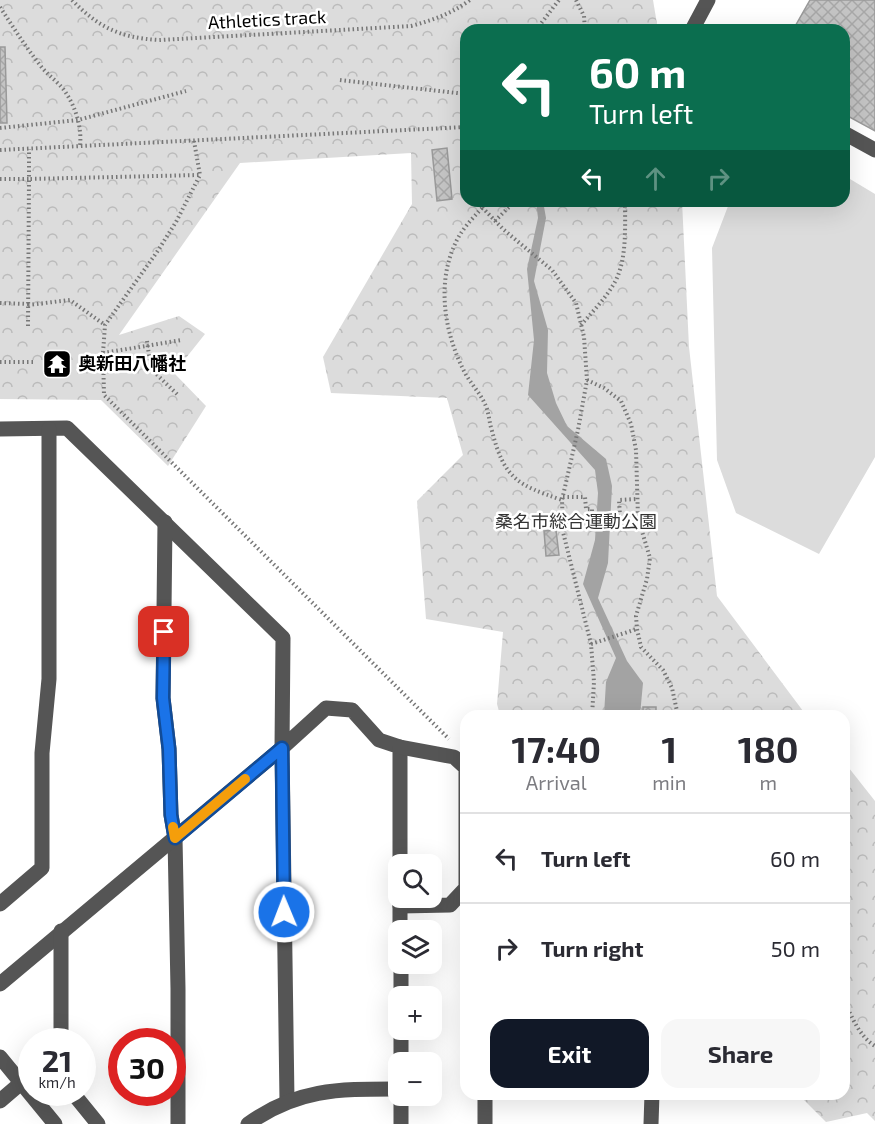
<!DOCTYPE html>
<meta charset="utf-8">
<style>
body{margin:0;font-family:"Exo 2","Noto Sans JP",sans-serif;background:#f7f7f7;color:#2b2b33;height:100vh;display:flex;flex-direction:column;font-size:22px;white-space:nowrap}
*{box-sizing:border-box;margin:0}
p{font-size:20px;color:#7c7c81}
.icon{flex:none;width:33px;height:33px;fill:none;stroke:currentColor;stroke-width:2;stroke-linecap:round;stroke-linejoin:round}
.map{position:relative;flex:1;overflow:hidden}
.sheet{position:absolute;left:460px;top:710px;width:390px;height:390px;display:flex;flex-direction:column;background:#fff;border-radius:18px;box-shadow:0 6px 24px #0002}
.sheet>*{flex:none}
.guide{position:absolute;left:460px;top:24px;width:390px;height:183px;border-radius:18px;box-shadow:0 6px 24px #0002;background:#0b6e4f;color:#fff;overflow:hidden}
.fabs{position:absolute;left:388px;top:854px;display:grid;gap:12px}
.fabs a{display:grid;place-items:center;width:54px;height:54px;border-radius:12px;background:#fff;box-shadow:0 6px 24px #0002;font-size:30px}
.speed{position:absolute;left:18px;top:1028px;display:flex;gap:12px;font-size:30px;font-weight:700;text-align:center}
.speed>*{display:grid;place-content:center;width:78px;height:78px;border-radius:50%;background:#fff;box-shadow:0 6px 24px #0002;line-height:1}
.speed small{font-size:15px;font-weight:400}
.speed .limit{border:9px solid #d22;background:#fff;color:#111}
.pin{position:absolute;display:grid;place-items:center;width:51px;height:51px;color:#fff;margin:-26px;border-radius:12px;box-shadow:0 3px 9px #0006}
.me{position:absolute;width:66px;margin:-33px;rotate:359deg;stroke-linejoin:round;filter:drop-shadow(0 0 4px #0008)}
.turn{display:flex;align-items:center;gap:21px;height:126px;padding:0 30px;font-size:27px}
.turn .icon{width:78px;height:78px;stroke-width:2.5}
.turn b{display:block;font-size:42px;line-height:51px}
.lanes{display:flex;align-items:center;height:57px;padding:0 30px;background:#0003;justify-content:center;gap:30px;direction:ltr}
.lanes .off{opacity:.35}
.eta{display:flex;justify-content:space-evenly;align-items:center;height:102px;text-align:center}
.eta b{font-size:36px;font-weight:700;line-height:42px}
.primary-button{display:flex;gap:12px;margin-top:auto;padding:12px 30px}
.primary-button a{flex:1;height:69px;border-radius:18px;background:#111827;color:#fff;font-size:24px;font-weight:700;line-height:69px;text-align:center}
.primary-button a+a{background:#f7f7f7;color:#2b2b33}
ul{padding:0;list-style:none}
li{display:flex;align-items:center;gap:18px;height:90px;padding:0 30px;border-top:2px solid #e1e1e2}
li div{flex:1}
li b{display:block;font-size:22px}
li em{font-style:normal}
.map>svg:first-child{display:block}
</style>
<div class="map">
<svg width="875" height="1124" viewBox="0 0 875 1124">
<defs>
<pattern id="forest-crowns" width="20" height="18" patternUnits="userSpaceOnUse" patternTransform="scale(1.5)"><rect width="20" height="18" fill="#dcdcdc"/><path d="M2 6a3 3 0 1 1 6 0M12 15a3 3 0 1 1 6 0" fill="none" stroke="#bbb"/></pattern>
<pattern id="building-cross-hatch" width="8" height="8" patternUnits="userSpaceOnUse" patternTransform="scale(1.5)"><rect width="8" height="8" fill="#c4c4c4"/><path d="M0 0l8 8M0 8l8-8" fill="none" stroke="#a7a7a7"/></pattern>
</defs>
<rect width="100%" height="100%" fill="#fff"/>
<g fill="url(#forest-crowns)">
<path d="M0 0H653L658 30H466V201H682L689 347 717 596 806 715H500L497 704 503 632 426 619 417 501 463 455 447 398 331 393 323 357 412 204 411 153 240 163 119 335 179 316 205 334 174 373 206 406 168 466 101 400 0 399Z"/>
<path d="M845 763 875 801V1121L867 1113 826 1122 798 1094H844Z"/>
</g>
<path fill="#dcdcdc" d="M845 176 875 194V457L819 554 736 513 717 460 712 248 730 201H844Z"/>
<path fill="#a3a3a3" d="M536 201H543L546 218 534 281 548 330 547 373 556 403 567 426 606 459 612 486 608 563 598 598 627 661 643 683 640 715H604L606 682 616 658 583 584 595 540 598 493 595 470 528 395 534 340 527 269 538 218Z"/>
<g fill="url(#building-cross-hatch)" stroke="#999" stroke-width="1.5">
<path d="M810 0H875V131L844 114V30H793Z"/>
<path d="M0 47H5L7 123H0Z"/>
<path d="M447 148 452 199 437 201 432 150Z"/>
<path d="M48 352H66V376H47Z"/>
<path d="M556 530 559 555 546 556 544 531Z"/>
<rect x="643" y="707" width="13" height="9"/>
</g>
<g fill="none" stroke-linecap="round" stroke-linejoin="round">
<g stroke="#777" stroke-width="4" stroke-dasharray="1.5 3" stroke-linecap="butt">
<path d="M72 0C98 27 120 38 159 40L411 26C433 20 451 14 470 0"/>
<path d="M576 0 584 16 585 30"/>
<path d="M0 7C13 27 25 46 40 65 47 75 59 82 66 93 76 108 82 128 80 146"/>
<path d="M536 30 559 0"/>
<path d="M340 80 466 94"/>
<path d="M0 128 78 120 186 91"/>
<path d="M194 141 200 175 176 222 157 252 105 325 103 353 104 395 449 739"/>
<path d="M0 150 466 127"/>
<path d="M0 179H29V149"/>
<path d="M476 201 504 230 552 270 576 303 584 337 587 380 578 430 562 500 563 532 591 644 594 682 592 716"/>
<path d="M482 208C472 219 461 230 455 244 436 285 445 335 465 373 471 384 480 393 485 404 489 412 489 422 492 431 504 478 517 485 562 500"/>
<path d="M495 221 512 204 526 201"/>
<path d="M0 303 28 304"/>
<path d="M28 305 70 300 105 325"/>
<path d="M581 325C593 311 607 297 616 280 627 257 625 226 625 201"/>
<path d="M28 326 29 179 199 175"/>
<path d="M147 341 151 369 179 396"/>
<path d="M103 353 182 340"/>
<path d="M0 362H36"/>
<path d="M587 380 604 388 621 401 631 424 636 450 638 518 650 558 647 579 636 616 637 629 641 647 663 670 672 688 678 716"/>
<path d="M563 497H585L586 509H592V518L620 516 619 500 637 499"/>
<path d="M591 644 637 629"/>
<path d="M844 1000C851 1016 860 1037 875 1046"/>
</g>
<g stroke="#555" stroke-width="15">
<path d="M692 30 708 0"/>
<path d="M844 133 875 150"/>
<path d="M0 429 67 428 283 638 282 748 326 708 352 710 379 740 400 747V864"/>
<path d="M165 522 163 698 169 749 171 815 175 838 178 989V1124"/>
<path d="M400 747 454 757 466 768V888L450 905 400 906"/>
<path d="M282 748 287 1101"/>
<path d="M400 897V930"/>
<path d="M0 904 42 868V753L49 679V429"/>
<path d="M401 963V996"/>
<path d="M0 984 282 748"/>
<path d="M401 1029V1062"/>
<path d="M61 1041V931"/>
<path d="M0 1057 55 1124"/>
<path d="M72 1092 98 1124"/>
<path d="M0 1101 21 1083"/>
<path d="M248 1124C298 1088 340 1089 399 1089"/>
<path d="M401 1124V1095"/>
<path d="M485 1124V1094"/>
<path d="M651 1124 652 1094"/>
</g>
</g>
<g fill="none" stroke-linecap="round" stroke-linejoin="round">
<g stroke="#114b97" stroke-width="15">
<path id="route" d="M164 632 163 698 169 749 171 815 175 838 282 748 284 912"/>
</g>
<use href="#route" stroke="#1a73e8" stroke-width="10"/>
<path stroke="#f59e0b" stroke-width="10" d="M173 827 175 838 245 779"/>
</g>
<defs>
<g id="temple-square" transform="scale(1.5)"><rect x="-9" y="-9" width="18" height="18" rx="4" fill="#000" stroke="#fff"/><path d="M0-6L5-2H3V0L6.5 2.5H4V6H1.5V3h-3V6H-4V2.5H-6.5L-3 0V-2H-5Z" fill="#fff"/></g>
</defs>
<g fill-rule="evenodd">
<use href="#temple-square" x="57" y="364"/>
</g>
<g text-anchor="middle" stroke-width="5" stroke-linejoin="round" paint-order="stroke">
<g font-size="18" fill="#000" stroke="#fff">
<text transform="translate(267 20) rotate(-3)" y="6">Athletics track</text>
</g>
<g font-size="18" font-weight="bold" fill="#000" stroke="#fff" text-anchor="start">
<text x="78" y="370">奥新田八幡社</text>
</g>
<g font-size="18" fill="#333" stroke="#fff">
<text x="576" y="528">桑名市総合運動公園</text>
</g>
</g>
</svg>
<div class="fabs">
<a><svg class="icon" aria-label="search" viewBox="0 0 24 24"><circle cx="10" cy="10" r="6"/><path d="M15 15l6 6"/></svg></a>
<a><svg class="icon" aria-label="layers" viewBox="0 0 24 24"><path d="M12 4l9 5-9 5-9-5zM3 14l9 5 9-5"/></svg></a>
<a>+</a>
<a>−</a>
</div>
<div class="speed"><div>21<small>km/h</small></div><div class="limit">30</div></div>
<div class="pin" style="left:164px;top:632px;background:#d93025"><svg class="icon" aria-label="arrive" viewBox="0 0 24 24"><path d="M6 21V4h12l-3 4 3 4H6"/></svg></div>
<svg class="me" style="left:284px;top:912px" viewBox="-20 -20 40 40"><circle r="17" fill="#1a73e8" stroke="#fff" stroke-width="3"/><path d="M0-11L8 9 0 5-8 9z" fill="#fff"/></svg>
<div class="guide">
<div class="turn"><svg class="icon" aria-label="left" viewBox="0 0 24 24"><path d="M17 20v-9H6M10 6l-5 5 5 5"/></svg><div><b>60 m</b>Turn left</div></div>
<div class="lanes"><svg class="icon" aria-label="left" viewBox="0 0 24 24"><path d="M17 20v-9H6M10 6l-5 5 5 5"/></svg><svg class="icon off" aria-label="ahead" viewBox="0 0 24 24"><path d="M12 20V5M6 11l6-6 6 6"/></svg><svg class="icon off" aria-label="right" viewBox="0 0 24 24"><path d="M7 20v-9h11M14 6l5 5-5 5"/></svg></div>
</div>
<section class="sheet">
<div class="eta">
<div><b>17:40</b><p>Arrival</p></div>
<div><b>1</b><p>min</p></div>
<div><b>180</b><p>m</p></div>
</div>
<ul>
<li><svg class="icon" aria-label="left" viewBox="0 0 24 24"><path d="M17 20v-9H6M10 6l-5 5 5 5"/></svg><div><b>Turn left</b></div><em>60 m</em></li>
<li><svg class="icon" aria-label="right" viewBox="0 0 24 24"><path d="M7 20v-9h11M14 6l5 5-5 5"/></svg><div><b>Turn right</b></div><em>50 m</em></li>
</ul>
<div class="primary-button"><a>Exit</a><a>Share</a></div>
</section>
</div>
